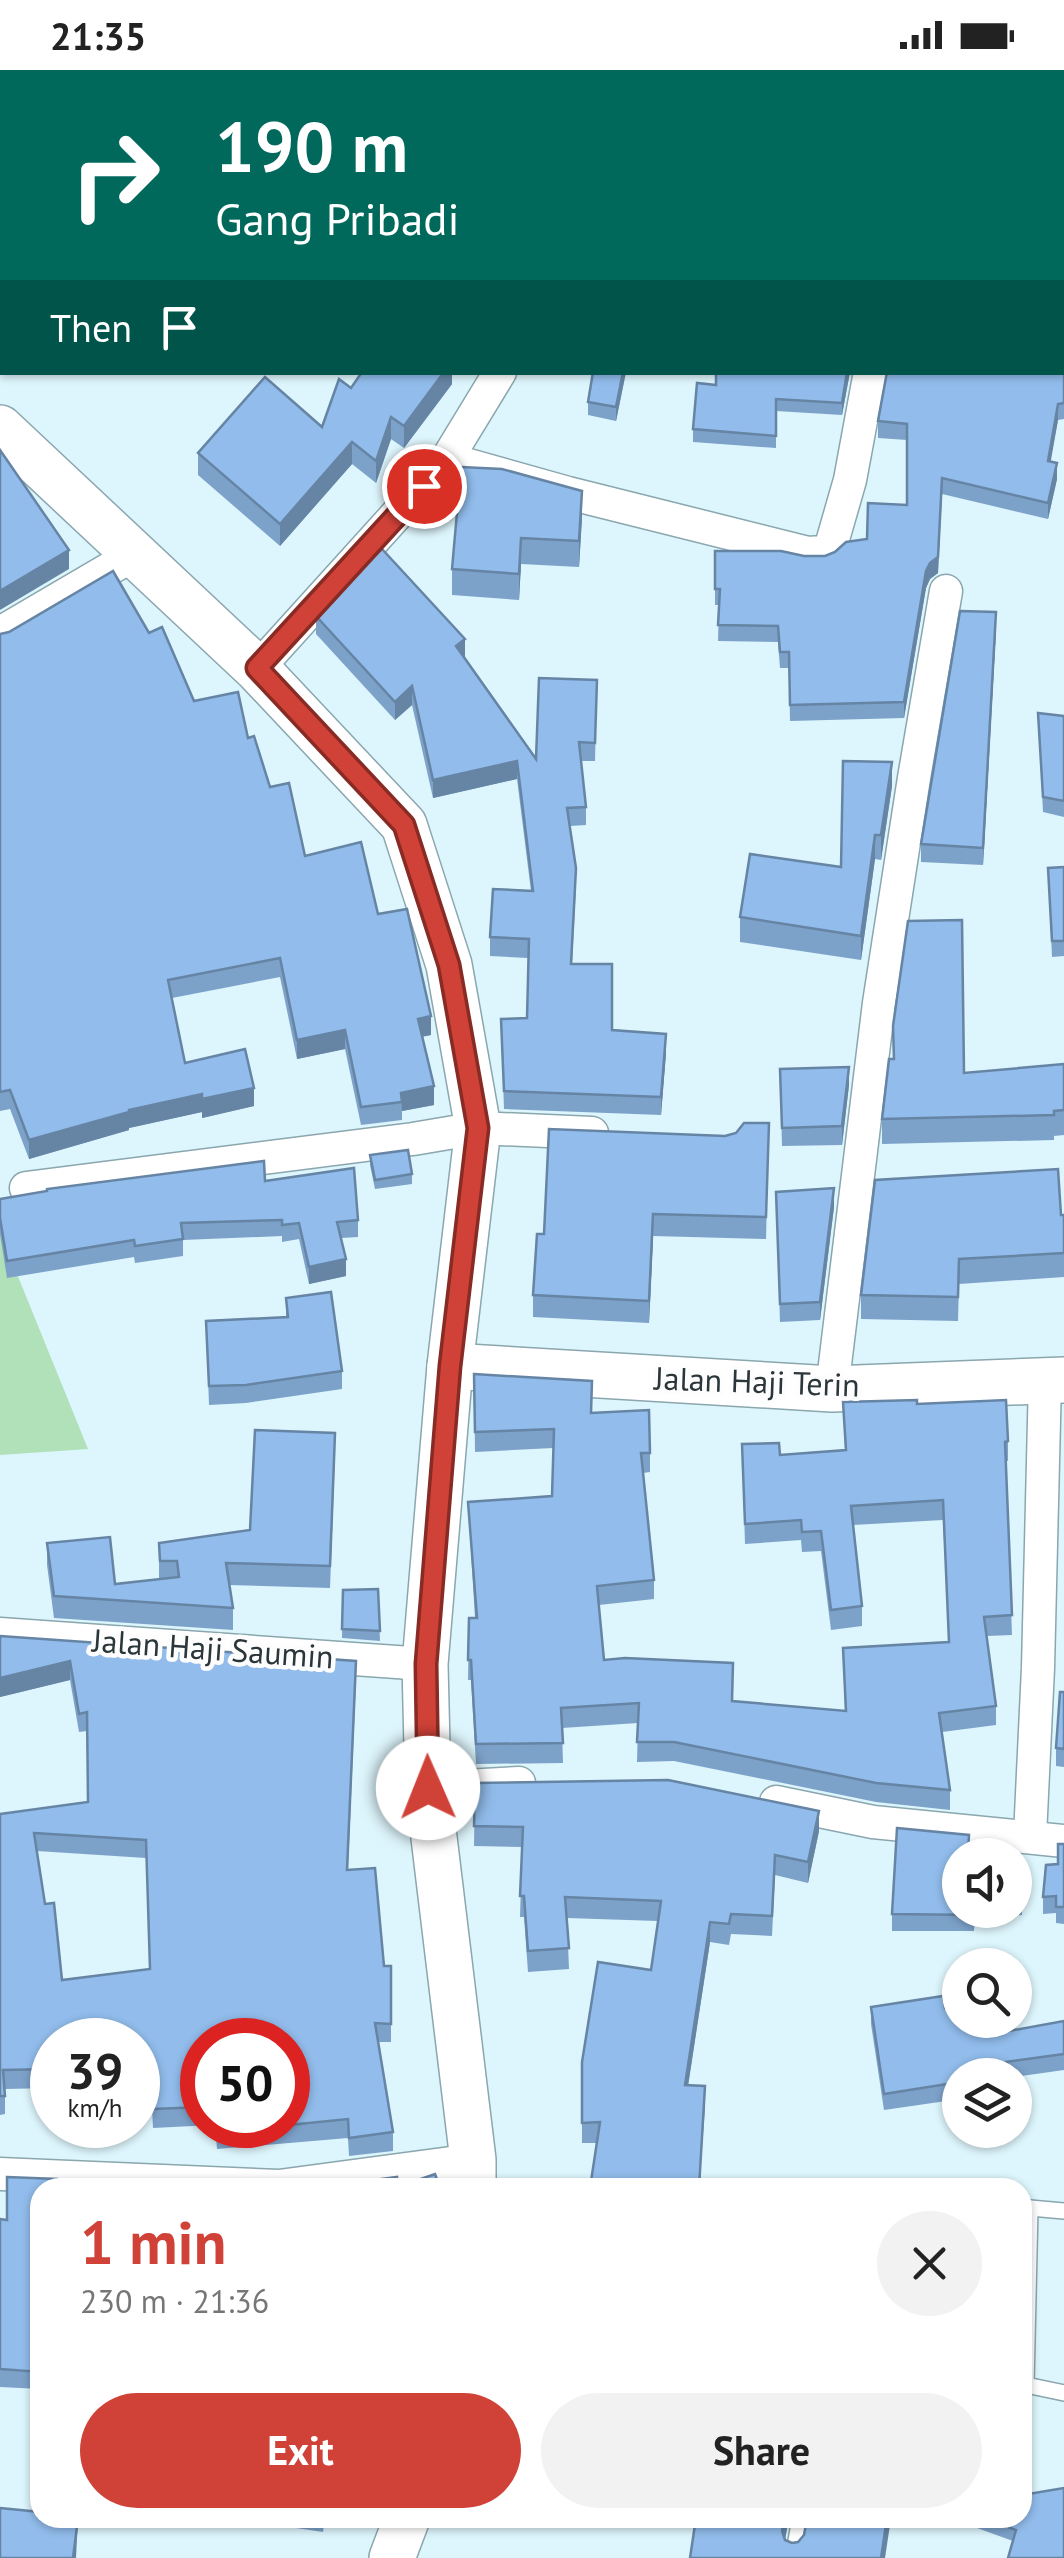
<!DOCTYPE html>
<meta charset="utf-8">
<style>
body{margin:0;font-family:"PT Sans",sans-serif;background:#f2f2f2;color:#222;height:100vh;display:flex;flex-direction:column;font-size:38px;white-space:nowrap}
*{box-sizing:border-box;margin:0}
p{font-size:32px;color:#767676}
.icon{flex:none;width:55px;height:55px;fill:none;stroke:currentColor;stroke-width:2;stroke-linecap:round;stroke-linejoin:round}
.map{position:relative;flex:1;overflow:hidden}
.side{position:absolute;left:30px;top:2108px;width:1002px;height:350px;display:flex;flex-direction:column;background:#fff;border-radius:30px;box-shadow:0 2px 8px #0004}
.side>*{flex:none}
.hud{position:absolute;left:0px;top:0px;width:1065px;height:305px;box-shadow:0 2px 8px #0004;background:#00695c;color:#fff;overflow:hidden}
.fabs{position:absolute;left:942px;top:1768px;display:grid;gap:20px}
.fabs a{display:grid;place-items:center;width:90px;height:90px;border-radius:50%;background:#fff;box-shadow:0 2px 8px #0004;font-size:50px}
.speed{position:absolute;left:30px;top:1948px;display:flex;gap:20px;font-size:50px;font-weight:700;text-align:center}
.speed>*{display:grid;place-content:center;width:130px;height:130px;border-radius:50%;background:#fff;box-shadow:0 2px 8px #0004;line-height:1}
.speed small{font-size:25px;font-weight:400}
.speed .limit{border:15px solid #d22;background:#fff;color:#111}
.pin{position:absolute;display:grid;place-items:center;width:85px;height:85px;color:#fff;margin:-42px;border:5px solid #fff;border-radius:50%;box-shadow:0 2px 10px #0007}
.me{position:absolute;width:110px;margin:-55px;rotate:359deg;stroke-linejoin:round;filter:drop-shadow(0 0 8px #0008)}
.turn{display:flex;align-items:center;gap:35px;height:210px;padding:0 50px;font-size:45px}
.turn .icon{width:130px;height:130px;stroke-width:2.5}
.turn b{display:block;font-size:70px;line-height:85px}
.then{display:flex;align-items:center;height:95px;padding:0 50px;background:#0003;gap:20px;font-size:38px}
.round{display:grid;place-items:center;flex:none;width:105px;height:105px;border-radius:52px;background:#f2f2f2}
.overview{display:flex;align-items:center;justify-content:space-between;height:170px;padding:0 50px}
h1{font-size:60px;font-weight:700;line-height:75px;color:#d04238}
.cta{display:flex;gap:20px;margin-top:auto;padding:20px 50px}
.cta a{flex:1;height:115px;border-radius:60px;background:#d04238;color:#fff;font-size:40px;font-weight:700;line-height:115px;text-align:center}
.cta a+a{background:#f2f2f2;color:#222}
.status{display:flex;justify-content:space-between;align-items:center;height:70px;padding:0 50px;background:#fff;direction:ltr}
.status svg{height:28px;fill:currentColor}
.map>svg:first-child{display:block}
</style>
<div class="status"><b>21:35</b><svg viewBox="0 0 49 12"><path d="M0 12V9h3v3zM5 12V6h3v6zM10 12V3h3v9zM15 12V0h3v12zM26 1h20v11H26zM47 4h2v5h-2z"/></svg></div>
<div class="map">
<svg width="1064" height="2488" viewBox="0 0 1064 2488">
<rect width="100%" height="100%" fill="#ddf5fc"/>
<path fill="#b0e1b9" d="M0 1162 88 1379 0 1385Z"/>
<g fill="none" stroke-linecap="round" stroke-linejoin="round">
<g stroke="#8aa6ae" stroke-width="18">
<g id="lane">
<path d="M1022 2137 1030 2138 1026 2315"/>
<path d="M1030 2138 1064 2141"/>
<path d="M1022 2318 1026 2315 1064 2323"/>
<path d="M793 2488 800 2448"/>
</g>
</g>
<g stroke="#8aa6ae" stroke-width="35">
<g id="street">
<path d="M819 2 821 0"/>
<path d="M1062 210 1064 211"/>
<path d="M447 389 568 423 808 483 823 482 831 476 850 410 870 302"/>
<path d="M0 563 133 485"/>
<path d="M257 599 447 389 500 302"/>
<path d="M26 1118 413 1069 478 1058 592 1063"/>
<path d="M832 1319 879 933 914 708 946 521"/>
<path d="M0 1564 425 1594"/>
<path d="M428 1718 519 1713"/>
<path d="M776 1732 873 1752 1064 1771"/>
<path d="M1030 1766 1038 1598 1045 1309"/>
<path d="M0 2104 279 2116 473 2090"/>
</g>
</g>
<g stroke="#8aa6ae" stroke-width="48">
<g id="secondary">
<path d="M0 358 257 599 404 755 449 895 478 1058 450 1296 425 1594 428 1718 473 2090V2118"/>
<path d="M450 1296 832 1319 1064 1310"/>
<path d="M392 2488 407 2448"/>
</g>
</g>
<use href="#lane" stroke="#fff" stroke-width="15"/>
<use href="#street" stroke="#fff" stroke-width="32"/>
<use href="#secondary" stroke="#fff" stroke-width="45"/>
</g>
<g fill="#7da2ca" fill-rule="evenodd">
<path d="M623 0H771L770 2H623Z"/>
<path d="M912 0H1064V75L1062 74V2H917Z"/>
<path d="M1064 284V349L1058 350 1050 391 1057 409 1048 449 942 424 938 503 930 509 926 518 904 648 790 651 789 598H780L778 572 718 571 719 535H715V481L804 486H825L867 469 907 435V370L878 368V351Z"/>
<path d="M452 302V314L404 378 391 369 376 413 352 394 280 476 198 405V383L322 357 351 318Z"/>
<path d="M626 302 616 351 588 345V332Z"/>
<path d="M850 302 842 345 776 341V378L693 372V359L716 315Z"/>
<path d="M461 397 582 447 579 497 521 494 519 530 452 525V499Z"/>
<path d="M316 546 465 587 536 689 597 610 595 691H581L586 737V755L570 756 576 816 572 894 612 960 666 983 661 1045 504 1039 501 949 527 948 528 888 490 886V867L531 821 517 709 433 728 412 635 395 650 316 564Z"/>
<path d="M996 559 983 795 921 792V774Z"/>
<path d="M149 563 194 631 248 668 270 717 305 786 378 844 431 965 422 967 434 1035 402 1041V1050L361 1055 345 979 297 989 280 907 172 928 185 993 254 1036 202 1048V1042L129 1058V1060L29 1089 10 1039 0 1041V564Z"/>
<path d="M1038 643 1064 646V747L1043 742Z"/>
<path d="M892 716 881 790 875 789 861 890 740 872V847L841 797Z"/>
<path d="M1064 797V886L1052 887 1048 798Z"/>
<path d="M1064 994V1065L1054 1066V1070L882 1074V1049L964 1003Z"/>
<path d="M780 999 849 1015 842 1075 782 1076Z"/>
<path d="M769 1053 766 1169 653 1166 649 1253 533 1247V1225L544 1164 725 1066Z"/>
<path d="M370 1085 412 1104V1114L375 1119 370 1095Z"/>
<path d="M265 1111 358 1150V1167L341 1168 346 1206 309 1214 299 1169 282 1172V1166L183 1170V1186L135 1193 134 1187 7 1208 0 1164V1129Z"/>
<path d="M776 1122 834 1137 820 1250 780 1252Z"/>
<path d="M1061 1145H1064V1207L959 1214 958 1251 861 1249V1225Z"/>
<path d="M286 1228 342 1301V1319L246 1333 209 1335 206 1251 286 1247Z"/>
<path d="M474 1304 591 1343 650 1383V1402L643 1403 654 1510V1529L599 1535 604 1590 733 1631 845 1641 843 1578 949 1572 943 1450 853 1455 862 1536V1556L831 1560 821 1481 802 1482 801 1470 745 1474 742 1374 780 1385 845 1380 843 1332 917 1334 1008 1371V1391H1006L1012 1565 987 1566 996 1636V1655L942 1662 950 1720V1740L876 1732 674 1691 637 1692 638 1653 562 1658 563 1693 476 1694 471 1610H468L469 1548H475L468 1432 552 1426 553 1378 475 1382Z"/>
<path d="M335 1385 330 1518 229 1515 233 1538V1560L54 1548 47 1495V1473L115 1514 159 1509V1473L250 1460Z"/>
<path d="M378 1519 380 1571 342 1568 343 1520Z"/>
<path d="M0 1566 356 1609 348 1800 384 1896H391V1972H378L393 2062V2081L349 2086 348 2068 217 2079 215 2055H288L202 1970V2055H213L153 2058 152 2038 138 2039V1970H52V2018L5 2019V2044L0 2045V1744L87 1732V1661L79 1662 70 1610 0 1627ZM37 1781 146 1788 150 1899 62 1910 45 1834Z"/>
<path d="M1064 1622V1697L1056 1696V1678Z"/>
<path d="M475 1713 819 1761 808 1813 775 1805 772 1866 731 1864 729 1875 710 1872 688 2015 705 2037 597 2073H582V1992L651 1900 658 1851 567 1848 569 1899 528 1902 524 1847H520L522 1777 474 1776Z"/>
<path d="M1064 1774V1854L1056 1853V1843L1043 1844V1827L1058 1794Z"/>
<path d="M1015 1796 1022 1828V1845L975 1848 974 1861H892V1844L960 1840H1015Z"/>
<path d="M871 1937 945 1938 1003 1962 1064 1951V2000L1015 2007V2005H960V2029L884 2040 871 1954Z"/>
<path d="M40 2118V2319L0 2317V2149L7 2150Z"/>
<path d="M235 2448H325L323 2462 235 2449Z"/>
<path d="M955 2448H1022L1013 2471 955 2450Z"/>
</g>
<g fill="#6684a4">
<path d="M234 0H263L260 2H231Z"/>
<path d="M398 0H415L413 2H396Z"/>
<path d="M2 160V182L0 185V164Z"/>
<path d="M444 302H452V314L404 378V356Z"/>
<path d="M623 302H626L616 351V337Z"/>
<path d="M847 302H850L842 345V333Z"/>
<path d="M1058 334V350L1048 407V391Z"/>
<path d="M391 347V369L376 413V391Z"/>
<path d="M352 372V394L280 476V454Z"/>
<path d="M1057 393V409L1048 449V433Z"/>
<path d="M942 408 938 503 930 509 926 518 904 648V632Z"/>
<path d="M582 421V447L579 497V471Z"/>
<path d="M521 468V494L519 530V504Z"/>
<path d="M69 480V499L0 540V521Z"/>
<path d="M996 542V559L983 795V778Z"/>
<path d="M465 569V587L456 595V576Z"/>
<path d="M412 616V635L395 650V632Z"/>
<path d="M517 691V709L433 728V710Z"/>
<path d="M892 692V716L881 790V765Z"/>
<path d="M875 765V789L861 890V866Z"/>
<path d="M431 946V965L418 967V949Z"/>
<path d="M345 960V979L297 989V970Z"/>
<path d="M666 964V983L661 1045V1027Z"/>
<path d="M849 997V1015L842 1075V1056Z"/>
<path d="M434 1016V1035L402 1041 401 1023Z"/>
<path d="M254 1018V1036L202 1048V1029Z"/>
<path d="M202 1024V1042L129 1058V1060L29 1089V1070L129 1040Z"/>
<path d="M834 1118V1137L820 1250V1232Z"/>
<path d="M653 1144V1166L649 1253V1231Z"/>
<path d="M346 1189V1206L309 1214V1197Z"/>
<path d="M70 1591V1610L0 1627V1608Z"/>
<path d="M819 1741V1761L808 1813V1792Z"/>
<path d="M710 1852V1872L685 2036V2015Z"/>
<path d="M705 2016V2037L699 2118Z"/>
<path d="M78 2448 76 2488H73Z"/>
<path d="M784 2448H789L782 2487V2461Z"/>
<path d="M887 2448H891L885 2488H881Z"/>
</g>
<g fill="#91bceb" stroke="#6684a4" stroke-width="2.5" fill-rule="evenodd">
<path d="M163 0H234L231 2H160Z"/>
<path d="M322 0H398L396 2H321Z"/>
<path d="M637 0H749L748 2H642Z"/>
<path d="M944 0H1064V60L1062 59V2H942Z"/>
<path d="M0 56 2 59V160L0 164Z"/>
<path d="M1062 277 1064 284V333L1058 334 1048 391 1057 393 1048 433 942 408 938 487 930 493 926 501 904 632 790 635 789 582H780L778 556 718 555 720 519H715V481H781L804 486H825L835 482 846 472 867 469 868 433 907 435V354L878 351 887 302H1062Z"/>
<path d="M362 302H444L404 356 391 347 376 391 352 372 280 454 198 383 265 307 322 357 339 309 351 318Z"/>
<path d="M593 302H623L616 337 588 332Z"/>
<path d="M716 302H847L842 333 776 329V366L693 359 697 313 716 315Z"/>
<path d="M0 380 69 480 0 521Z"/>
<path d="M461 397 502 399 582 421 579 471 521 468 519 504 452 499Z"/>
<path d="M382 479 465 569 456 576 536 689 539 608 597 610 595 673 579 672 586 737 567 738 576 798 571 894H612V960L666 964 661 1027 504 1021 501 949 527 948 529 869 490 867 493 819 533 821 517 691 433 710 412 616 395 632 316 546 342 516Z"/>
<path d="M113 501 149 563 162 557 194 631 238 622 248 668 254 666 270 717 289 713 305 786 361 772 378 844 407 839 431 946 418 949 434 1016 401 1023 402 1032 361 1037 345 960 297 970 280 888 168 910 185 993 245 979 254 1018 202 1029V1024L129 1040V1042L29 1070 10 1020 0 1022V564L9 562Z"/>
<path d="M960 541 996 542 983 778 921 774Z"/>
<path d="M1038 643 1064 646V731L1043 727Z"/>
<path d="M843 691 892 692 881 765H875L861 866 740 847 750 784 841 797Z"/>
<path d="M1064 797V871H1052L1048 798Z"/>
<path d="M962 850 964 1003 1064 994V1040L1054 1041V1045L882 1049 889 989H894L893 956 908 851Z"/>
<path d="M849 997 842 1056 782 1058 780 999Z"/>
<path d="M744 1053H769L766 1147 653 1144 649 1231 533 1225 537 1164H544L549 1059 725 1066 736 1063Z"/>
<path d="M408 1080 412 1104 375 1110 370 1085Z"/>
<path d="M264 1091 265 1111 354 1098 358 1150 337 1152 346 1189 309 1197 299 1153 282 1155V1150L181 1153 183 1169 135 1176 134 1170 7 1191 0 1148V1129L47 1121V1119Z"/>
<path d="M1058 1099 1061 1145H1064V1183L959 1189 958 1227 861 1225 875 1110Z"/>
<path d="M834 1118 820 1232 780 1234 776 1122Z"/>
<path d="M331 1222 342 1301 246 1315 209 1316 206 1251 288 1247 286 1228Z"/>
<path d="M474 1304 592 1311 591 1343 649 1340 650 1383H641L654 1510 597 1516 604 1590 625 1588 733 1593 732 1631 846 1641 843 1578 949 1572 943 1430 851 1436 862 1536 831 1540 821 1461 802 1462 801 1450 745 1454 742 1374 779 1373 780 1385 846 1380 843 1332 917 1330V1334L1006 1330 1008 1371 1005 1372 1012 1545 984 1547 996 1636 939 1643 950 1720 876 1713 674 1672H637L639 1633 561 1638 563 1673 476 1674 471 1590H468L469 1548H477L468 1432 552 1426 554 1359 475 1362Z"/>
<path d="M255 1360 335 1363 330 1496 226 1493 233 1538 54 1526 47 1473 110 1467 115 1514 179 1507 177 1491H160L159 1473 250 1460Z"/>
<path d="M378 1519 380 1561 342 1559 343 1520Z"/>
<path d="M0 1566 356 1591 347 1800 375 1798 384 1896H391V1954L375 1953 393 2062 349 2068 348 2049 288 2055V1970H202V2037L153 2039 152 2019 138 2021V1970H52V1999L3 2000 5 2026H0V1744L88 1732 87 1642 79 1644 70 1591 0 1608ZM34 1763 146 1770 150 1899 62 1910 54 1833 45 1834Z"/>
<path d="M1060 1622H1064V1679L1056 1678Z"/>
<path d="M668 1710 819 1741 808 1792 775 1785 772 1846 731 1844 729 1854 710 1852 685 2015 705 2016 699 2118H590L600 2052 582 2053V1992L598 1892 651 1900 661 1831 565 1827 569 1878 528 1881 524 1826H520L523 1757 474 1756 475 1713Z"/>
<path d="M897 1758 969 1765 968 1785H960V1840H975L974 1845 892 1844Z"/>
<path d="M1058 1774H1064V1837H1056V1826L1043 1827 1046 1795 1058 1794Z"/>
<path d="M1015 1796H1017L1022 1828 1015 1829Z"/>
<path d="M943 1926 945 1938 960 1936V1950H1002L1003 1962 1064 1951V1984L991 1994 993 2005H960V2012L884 2024 871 1937Z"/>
<path d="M217 2055H283L217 2061Z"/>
<path d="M435 2104 440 2118H351L350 2113 397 2107V2117Z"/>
<path d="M7 2107 57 2109V2118H40V2302L0 2299V2149L7 2150Z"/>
<path d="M1064 2418V2488H1008L1016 2460 983 2448H1022V2425Z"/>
<path d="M0 2438 40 2442V2448H78L73 2488H0Z"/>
<path d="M696 2448H784L782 2461 785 2470 792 2473 798 2472 804 2465 807 2448H887L881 2488H690Z"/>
</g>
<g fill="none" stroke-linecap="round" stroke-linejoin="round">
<g stroke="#872b24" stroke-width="25">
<path id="route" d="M424 416 257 598 404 755 449 895 478 1058 450 1296 426 1594 428 1718"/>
</g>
<use href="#route" stroke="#d04238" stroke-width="18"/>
</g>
<g text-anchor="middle" stroke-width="9" stroke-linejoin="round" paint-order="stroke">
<g font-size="32" fill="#2b363a" stroke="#fdfdfd">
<text transform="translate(757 1312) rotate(2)" y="11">Jalan Haji Terin</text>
<text transform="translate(213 1579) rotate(4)" y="11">Jalan Haji Saumin</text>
</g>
</g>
</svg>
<div class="fabs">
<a><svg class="icon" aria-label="sound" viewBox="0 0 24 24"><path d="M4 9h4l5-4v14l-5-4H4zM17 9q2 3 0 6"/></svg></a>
<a><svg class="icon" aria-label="search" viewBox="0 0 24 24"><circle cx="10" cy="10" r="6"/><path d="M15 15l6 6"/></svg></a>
<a><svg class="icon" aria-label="layers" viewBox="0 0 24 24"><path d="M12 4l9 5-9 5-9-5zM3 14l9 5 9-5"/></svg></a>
</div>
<div class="speed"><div>39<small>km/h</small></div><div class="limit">50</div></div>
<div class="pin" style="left:424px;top:416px;background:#d93025"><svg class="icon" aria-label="arrive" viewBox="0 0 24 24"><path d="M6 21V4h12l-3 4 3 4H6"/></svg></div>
<svg class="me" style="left:428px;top:1718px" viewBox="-20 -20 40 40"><circle r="19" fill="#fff"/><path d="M0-13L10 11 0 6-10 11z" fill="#d04238"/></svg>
<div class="hud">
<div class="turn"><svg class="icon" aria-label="right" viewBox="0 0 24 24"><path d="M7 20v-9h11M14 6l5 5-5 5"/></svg><div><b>190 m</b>Gang Pribadi</div></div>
<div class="then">Then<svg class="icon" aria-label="arrive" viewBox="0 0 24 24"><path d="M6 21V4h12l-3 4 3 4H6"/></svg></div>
</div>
<section class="side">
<div class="overview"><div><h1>1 min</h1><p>230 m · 21:36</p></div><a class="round"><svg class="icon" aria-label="close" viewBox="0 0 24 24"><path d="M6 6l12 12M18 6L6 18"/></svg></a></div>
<div class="cta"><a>Exit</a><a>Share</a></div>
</section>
</div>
